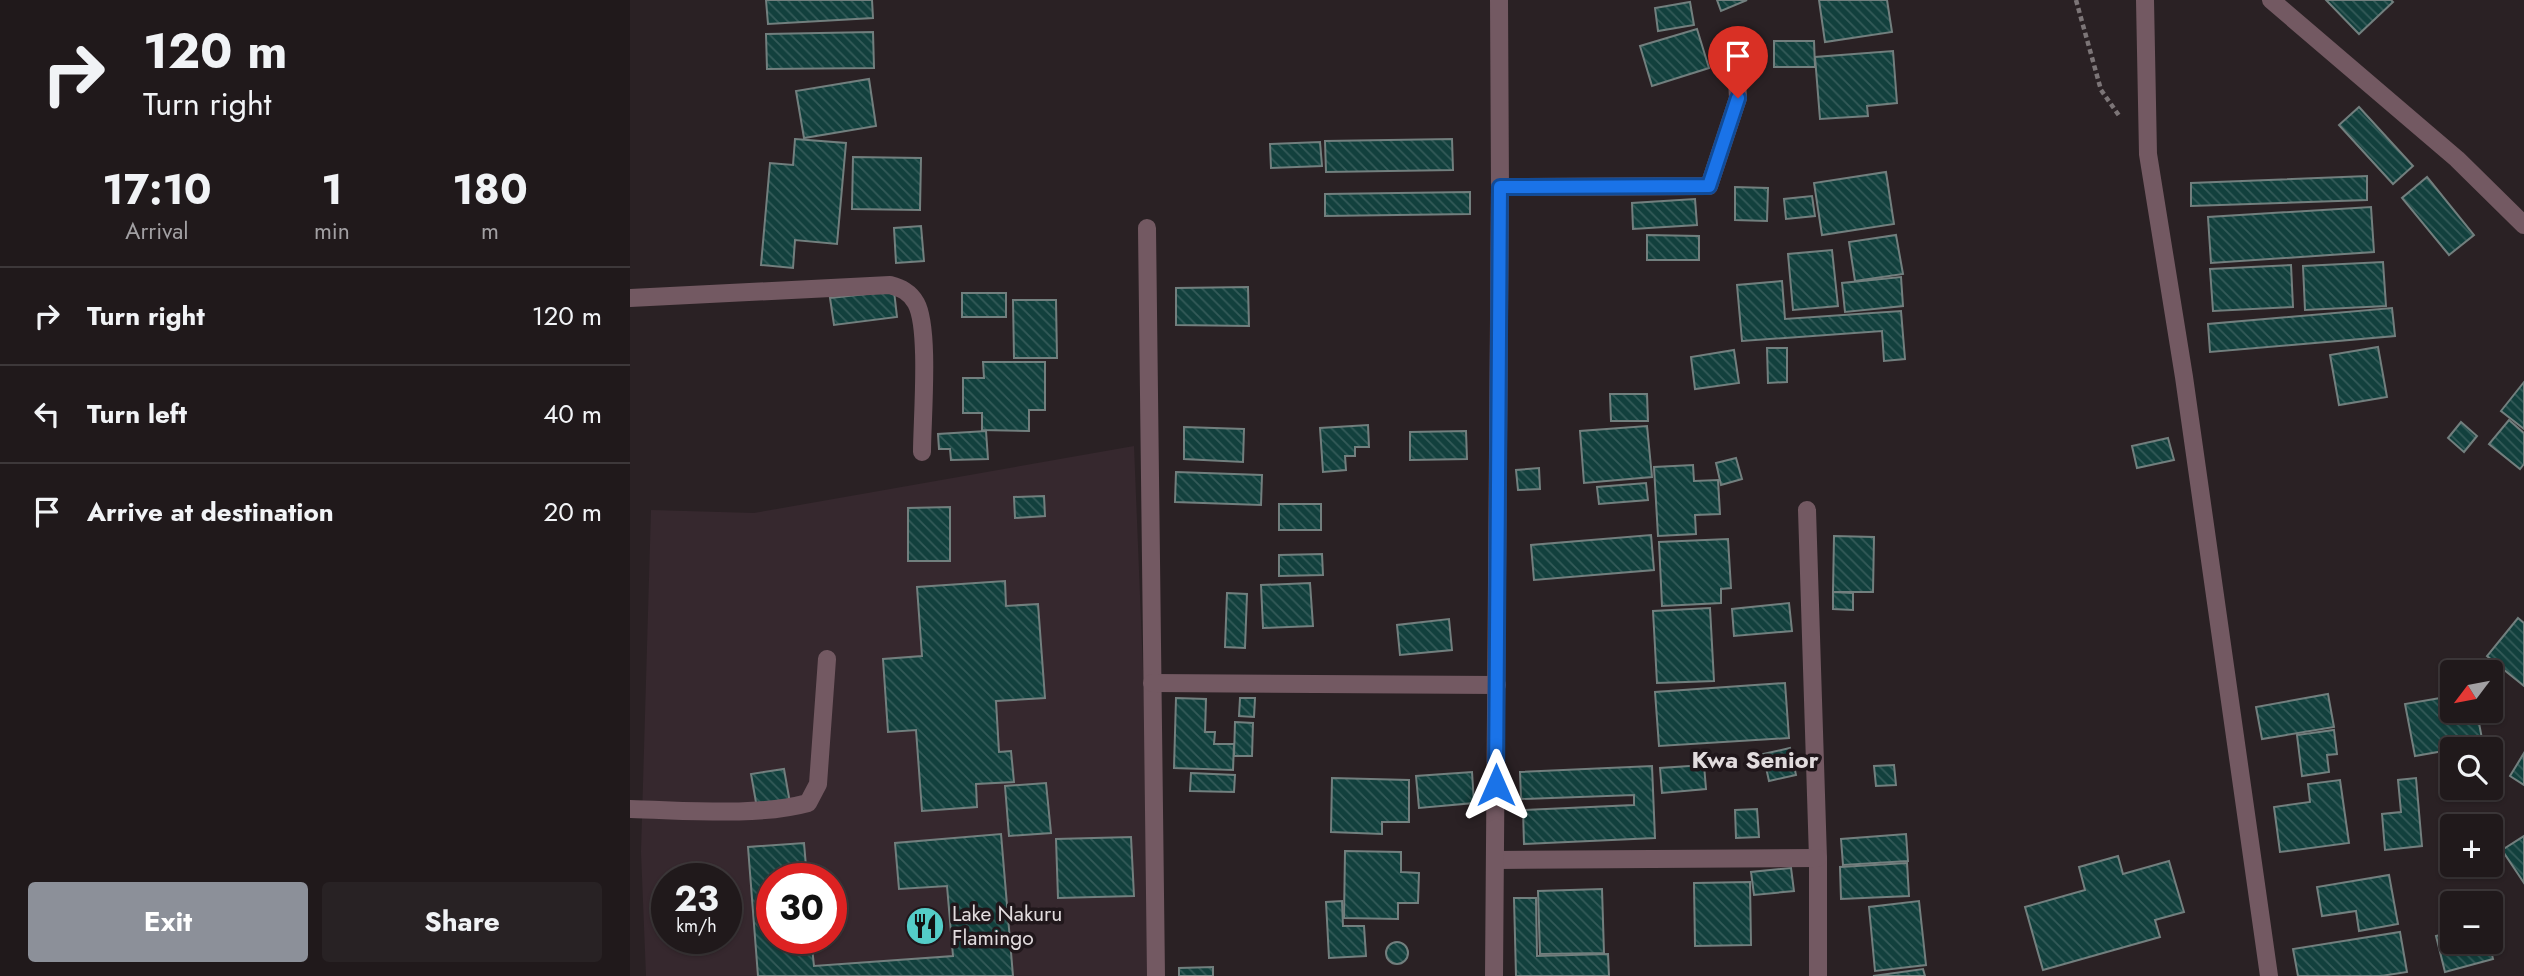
<!DOCTYPE html>
<meta charset="utf-8">
<style>
body{margin:0;font-family:Jost,sans-serif;background:#282224;color:#f1f3f6;height:100vh;display:flex;flex-direction:column;font-size:26px;white-space:nowrap}
*{box-sizing:border-box;margin:0}
p{font-size:23px;color:#a2a0a3}
.icon{flex:none;width:38px;height:38px;fill:none;stroke:currentColor;stroke-width:2;stroke-linecap:round;stroke-linejoin:round}
.map{position:relative;flex:1;overflow:hidden}
.drawer{display:flex;flex-direction:column;background:#20191b;width:630px}
.drawer>*{flex:none}
.banner{background:#20191b;color:#f1f3f6;overflow:hidden}
.needle{width:46px;rotate:238deg}
.buttons{position:absolute;left:1810px;top:660px;display:grid;gap:14px}
.buttons a{display:grid;place-items:center;width:63px;height:63px;border-radius:7px;background:#20191b;box-shadow:0 2px 5px #0004,0 0 0 2px #3d383a;font-size:35px}
.speed{position:absolute;left:21px;top:863px;display:flex;gap:14px;font-size:35px;font-weight:700;text-align:center}
.speed>*{display:grid;place-content:center;width:91px;height:91px;border-radius:50%;background:#20191b;box-shadow:0 2px 5px #0004,0 0 0 2px #3d383a;line-height:1}
.speed small{font-size:18px;font-weight:400}
.speed .limit{border:10px solid #d22;background:#fff;color:#111}
.pin{position:absolute;display:grid;place-items:center;width:60px;height:60px;color:#fff;margin:-72px -30px;border-radius:50% 50% 50% 0;rotate:-45deg;box-shadow:0 0 7px #0007}
.pin .icon{rotate:45deg}
.me{position:absolute;width:77px;margin:-38px;rotate:0deg;stroke-linejoin:round;filter:drop-shadow(0 0 5px #0008)}
.turn{display:flex;align-items:center;gap:24px;height:147px;padding:0 28px;font-size:32px}
.turn .icon{width:91px;height:91px;stroke-width:2.5}
.turn b{display:block;font-size:49px;line-height:60px}
.eta{display:flex;justify-content:space-evenly;align-items:center;height:119px;text-align:center}
.eta b{font-size:42px;font-weight:700;line-height:49px}
.primary-button{display:flex;gap:14px;margin-top:auto;padding:14px 28px}
.primary-button a{flex:1;height:80px;border-radius:7px;background:#8c9099;color:#fff;font-size:28px;font-weight:700;line-height:80px;text-align:center}
.primary-button a+a{background:#282224;color:#f1f3f6}
ul{padding:0;list-style:none}
li{display:flex;align-items:center;gap:21px;height:98px;padding:0 28px;border-top:2px solid #3d383a}
li div{flex:1}
li b{display:block;font-size:26px}
li em{font-style:normal}
main{display:flex;flex:1;min-height:0}
.map>svg:first-child{display:block}
</style>
<main>
<section class="drawer">
<div class="banner">
<div class="turn"><svg class="icon" aria-label="right" viewBox="0 0 24 24"><path d="M7 20v-9h11M14 6l5 5-5 5"/></svg><div><b>120 m</b>Turn right</div></div>
</div>
<div class="eta">
<div><b>17:10</b><p>Arrival</p></div>
<div><b>1</b><p>min</p></div>
<div><b>180</b><p>m</p></div>
</div>
<ul>
<li><svg class="icon" aria-label="right" viewBox="0 0 24 24"><path d="M7 20v-9h11M14 6l5 5-5 5"/></svg><div><b>Turn right</b></div><em>120 m</em></li>
<li><svg class="icon" aria-label="left" viewBox="0 0 24 24"><path d="M17 20v-9H6M10 6l-5 5 5 5"/></svg><div><b>Turn left</b></div><em>40 m</em></li>
<li><svg class="icon" aria-label="arrive" viewBox="0 0 24 24"><path d="M6 21V4h12l-3 4 3 4H6"/></svg><div><b>Arrive at destination</b></div><em>20 m</em></li>
</ul>
<div class="primary-button"><a>Exit</a><a>Share</a></div>
</section>
<div class="map">
<svg width="1894" height="976" viewBox="0 0 1894 976">
<defs>
<pattern id="building-back-hatch" width="6" height="6" patternUnits="userSpaceOnUse" patternTransform="scale(1.75)"><rect width="6" height="6" fill="#12403d"/><path d="M-1 5l2 2M0 0l6 6M5-1l2 2" fill="none" stroke="#345b59"/></pattern>
</defs>
<rect width="100%" height="100%" fill="#2a2124"/>
<path fill="#36282e" fill-rule="evenodd" d="M504 446 515 720 520 976H16L11 852 21 510 124 513ZM37 878H96V938H37ZM142 878H201V938H142Z"/>
<g fill="url(#building-back-hatch)" stroke="#727f7e" stroke-width="2">
<path d="M136 0H242L243 18 138 24Z"/>
<path d="M1087 0H1117L1091 11Z"/>
<path d="M1189 0H1257L1262 32 1195 42Z"/>
<path d="M1696 0H1761L1763 2 1729 34Z"/>
<path d="M1060 2 1064 25 1028 31 1025 8Z"/>
<path d="M1067 29 1079 68 1022 86 1010 46Z"/>
<path d="M243 32 244 68 137 69 136 34Z"/>
<path d="M1144 41H1184L1185 67H1144Z"/>
<path d="M1263 51 1267 103 1237 106 1238 116 1190 119 1185 57Z"/>
<path d="M239 79 246 126 174 138 166 91Z"/>
<path d="M1729 107 1783 166 1763 184 1709 125Z"/>
<path d="M165 139 216 143 207 244 165 240 163 268 131 265 140 163 163 165Z"/>
<path d="M822 139 823 170 696 172 695 141Z"/>
<path d="M690 142 692 166 641 168 640 144Z"/>
<path d="M223 157 291 158 290 210 222 209Z"/>
<path d="M1256 172 1264 224 1192 235 1184 183Z"/>
<path d="M1737 176V200L1561 206V183Z"/>
<path d="M1797 177 1844 235 1819 255 1772 198Z"/>
<path d="M1105 187 1138 188 1137 221 1105 220Z"/>
<path d="M840 192V214L695 216V194Z"/>
<path d="M1182 196 1185 216 1156 219 1154 199Z"/>
<path d="M1065 199 1067 225 1003 229 1002 203Z"/>
<path d="M1741 207 1744 252 1581 263 1578 217Z"/>
<path d="M291 226 294 261 266 263 264 228Z"/>
<path d="M1017 235 1069 236V260H1017Z"/>
<path d="M1266 235 1273 274 1225 281 1219 242Z"/>
<path d="M1202 250 1208 306 1163 310 1158 254Z"/>
<path d="M1753 262 1756 306 1675 310 1673 266Z"/>
<path d="M1661 265 1663 307 1583 311 1580 269Z"/>
<path d="M1271 277 1273 306 1215 312 1212 283Z"/>
<path d="M1152 281 1155 319 1271 311 1275 359 1254 361 1252 331 1112 341 1107 285Z"/>
<path d="M618 287 619 326 546 325V288Z"/>
<path d="M264 291 267 317 204 325 200 298Z"/>
<rect x="332" y="293" width="44" height="24"/>
<path d="M383 300H426L427 358H384Z"/>
<path d="M1762 308 1765 336 1580 352 1578 324Z"/>
<path d="M1748 347 1757 397 1709 405 1700 355Z"/>
<path d="M1137 348H1157V382L1138 383Z"/>
<path d="M1104 350 1109 383 1065 389 1061 357Z"/>
<path d="M353 362H415V410H399V431L352 430V413H333V378H354Z"/>
<path d="M1894 382V429L1871 411Z"/>
<path d="M980 394H1017L1018 421H981Z"/>
<path d="M1879 420 1894 433V464L1890 469 1859 444Z"/>
<path d="M1831 422 1847 436 1834 452 1818 438Z"/>
<path d="M738 425 739 447H725V456H715L716 470 693 472 690 428Z"/>
<path d="M1017 426 1022 477 954 483 950 431Z"/>
<path d="M554 427 614 429 613 462 554 459Z"/>
<path d="M356 431 358 459 321 460 320 449H309L308 434Z"/>
<path d="M836 431 837 459 780 460V432Z"/>
<path d="M1538 438 1544 460 1507 468 1502 446Z"/>
<path d="M1106 458 1112 479 1091 485 1086 463Z"/>
<path d="M1063 465 1064 481 1088 480 1090 514 1065 515 1066 534 1028 536 1024 467Z"/>
<path d="M909 468 910 489 888 490 886 470Z"/>
<path d="M546 472 632 475 631 505 545 502Z"/>
<path d="M1016 483 1018 500 969 504 967 487Z"/>
<path d="M414 496 415 516 385 518 384 497Z"/>
<rect x="649" y="504" width="42" height="26"/>
<path d="M320 507V561H278V508Z"/>
<path d="M1021 535 1024 570 904 580 901 545Z"/>
<path d="M1204 536 1244 537 1243 592H1203Z"/>
<path d="M1098 539 1101 588 1091 589V603L1032 606 1029 542Z"/>
<path d="M692 554 693 575 649 576V555Z"/>
<path d="M375 581 376 606 408 604 415 698 366 701 369 752 381 751 384 782 346 784 347 807 292 811 286 730 258 732 253 659 292 656 287 587Z"/>
<path d="M680 583 683 626 633 628 631 585Z"/>
<path d="M1203 592 1223 593V610L1203 609Z"/>
<path d="M597 593 617 594 615 648 595 647Z"/>
<path d="M1159 603 1162 631 1104 636 1102 609Z"/>
<path d="M1080 608 1084 681 1027 683 1023 611Z"/>
<path d="M1888 618 1894 623V686L1857 656Z"/>
<path d="M819 619 822 650 770 655 767 625Z"/>
<path d="M1155 683 1159 738 1029 746 1025 692Z"/>
<path d="M1698 694 1704 727 1632 739 1626 707Z"/>
<path d="M1822 696V710H1836L1838 720 1848 718 1853 744 1785 756 1775 704Z"/>
<path d="M546 698 576 699 575 732H585L584 744H604L603 770 544 768Z"/>
<path d="M610 698H625L624 717 609 716Z"/>
<path d="M605 722 623 723 622 756H604Z"/>
<path d="M1704 730 1707 754 1697 755 1699 772 1672 776 1667 735Z"/>
<path d="M1160 748 1166 775 1139 781 1133 754Z"/>
<path d="M1894 753V785L1880 776Z"/>
<path d="M1074 765 1076 789 1032 793 1030 768Z"/>
<path d="M1264 765 1266 785 1246 786 1244 766Z"/>
<path d="M1022 766 1025 838 894 844 893 810 1004 805V795L891 799 890 772Z"/>
<path d="M154 769 160 803 127 808 121 774Z"/>
<path d="M842 772 844 803 789 808 786 776Z"/>
<path d="M561 773 605 775 604 792 560 791Z"/>
<path d="M702 778 779 780V822H752V834L701 832Z"/>
<path d="M1786 778 1792 846 1755 850 1752 814 1771 812 1768 780Z"/>
<path d="M1710 780 1719 843 1650 852 1644 807 1680 802 1678 784Z"/>
<path d="M416 783 421 833 379 836 375 786Z"/>
<path d="M1127 809 1129 837 1106 838 1105 810Z"/>
<path d="M371 834 383 976H128L118 847 174 843 177 878H142V938H181L184 966 323 956 317 886 269 889 265 843Z"/>
<path d="M1276 834 1278 861 1213 865 1211 839Z"/>
<path d="M1894 836V883L1872 850Z"/>
<path d="M501 837 504 896 428 898 426 839Z"/>
<path d="M715 851 771 852V872L789 873 788 903H768V919L714 918Z"/>
<path d="M1488 856 1493 874 1539 861 1554 912 1525 920 1530 937 1413 970 1395 907 1455 890 1449 867Z"/>
<path d="M1277 863 1279 896 1211 899 1210 867Z"/>
<path d="M1161 868 1164 891 1124 895 1121 872Z"/>
<path d="M1759 875 1768 924 1729 931 1726 911 1692 916 1687 887Z"/>
<path d="M1120 882 1121 945 1065 946 1064 883Z"/>
<path d="M972 889 974 953 910 954 908 891Z"/>
<path d="M884 898H906L907 956 978 954 979 976H886Z"/>
<path d="M712 901 713 926H734L736 956 699 958 696 902Z"/>
<path d="M1289 901 1296 965 1245 971 1239 907Z"/>
<path d="M1770 932 1777 972 1751 976H1668L1663 949Z"/>
<path d="M1822 932V942H1859L1863 959 1815 972 1806 936Z"/>
<circle cx="767" cy="953" r="11"/>
<path d="M583 967V976H549V968Z"/>
<path d="M1293 969 1295 976H1243Z"/>
</g>
<g fill="none" stroke-linecap="round" stroke-linejoin="round">
<path stroke="#7c7577" stroke-width="4.5" stroke-dasharray="5 3.5" stroke-linecap="butt" d="M1446 0 1471 90 1490 117"/>
<g stroke="#735962" stroke-width="18">
<path d="M870 187 1079 186 1108 98 1105 45"/>
<path d="M0 809C53 810 127 817 178 803L188 784 197 659"/>
</g>
<g stroke="#735962" stroke-width="18">
<path d="M1515 0 1518 154 1554 377 1639 976"/>
<path d="M1641 0 1827 159 1894 225"/>
<path d="M517 228 526 976"/>
<path d="M0 298 260 285C271 288 280 292 286 303 300 328 292 420 292 452"/>
<path d="M1177 510 1188 858V976"/>
<path d="M522 683 867 685"/>
<path d="M865 860 1188 858"/>
<path d="M864 976 870 187 869 0"/>
</g>
</g>
<g fill="none" stroke-linecap="round" stroke-linejoin="round">
<g stroke="#114b97" stroke-width="18">
<path id="route" d="M866 785 870 187 1079 186 1108 98"/>
</g>
<use href="#route" stroke="#1a73e8" stroke-width="12"/>
</g>
<defs>
<g id="restaurant-disc" transform="scale(2.0125)"><circle r="9.5" fill="#54cdc8" stroke="#20171b"/><path d="M-5-6h1v4h1v-4h1v4h1v-4h1v5L-1.5 .5V6h-2V.5L-5-1ZM5-6V6H3V1.5H1.5Q1.5-4 5-6Z" fill="#111"/></g>
</defs>
<g fill-rule="evenodd">
<use href="#restaurant-disc" x="295" y="926"/>
</g>
<g text-anchor="middle" stroke-width="7" stroke-linejoin="round" paint-order="stroke">
<g font-size="21" fill="#e2dcde" stroke="#20171b" text-anchor="start">
<text x="322" y="921">Lake Nakuru<tspan x="322" dy="24">Flamingo</tspan></text>
</g>
<g font-size="24" font-weight="bold" fill="#e2dcde" stroke="#20171b">
<text x="1125" y="768">Kwa Senior</text>
</g>
</g>
</svg>
<div class="buttons">
<a><svg class="needle" viewBox="-14 -14 28 28"><path d="M0-13l5 13h-10z" fill="#e53935"/><path d="M0 13l5-13h-10z" fill="#a2a0a3"/></svg></a>
<a><svg class="icon" aria-label="search" viewBox="0 0 24 24"><circle cx="10" cy="10" r="6"/><path d="M15 15l6 6"/></svg></a>
<a>+</a>
<a>−</a>
</div>
<div class="speed"><div>23<small>km/h</small></div><div class="limit">30</div></div>
<div class="pin" style="left:1108px;top:98px;background:#d93025"><svg class="icon" aria-label="arrive" viewBox="0 0 24 24"><path d="M6 21V4h12l-3 4 3 4H6"/></svg></div>
<svg class="me" style="left:866px;top:785px" viewBox="-20 -20 40 40"><path d="M0-17L14 15 0 8-14 15z" fill="#1a73e8" stroke="#fff" stroke-width="4"/></svg>
</div>
</main>
